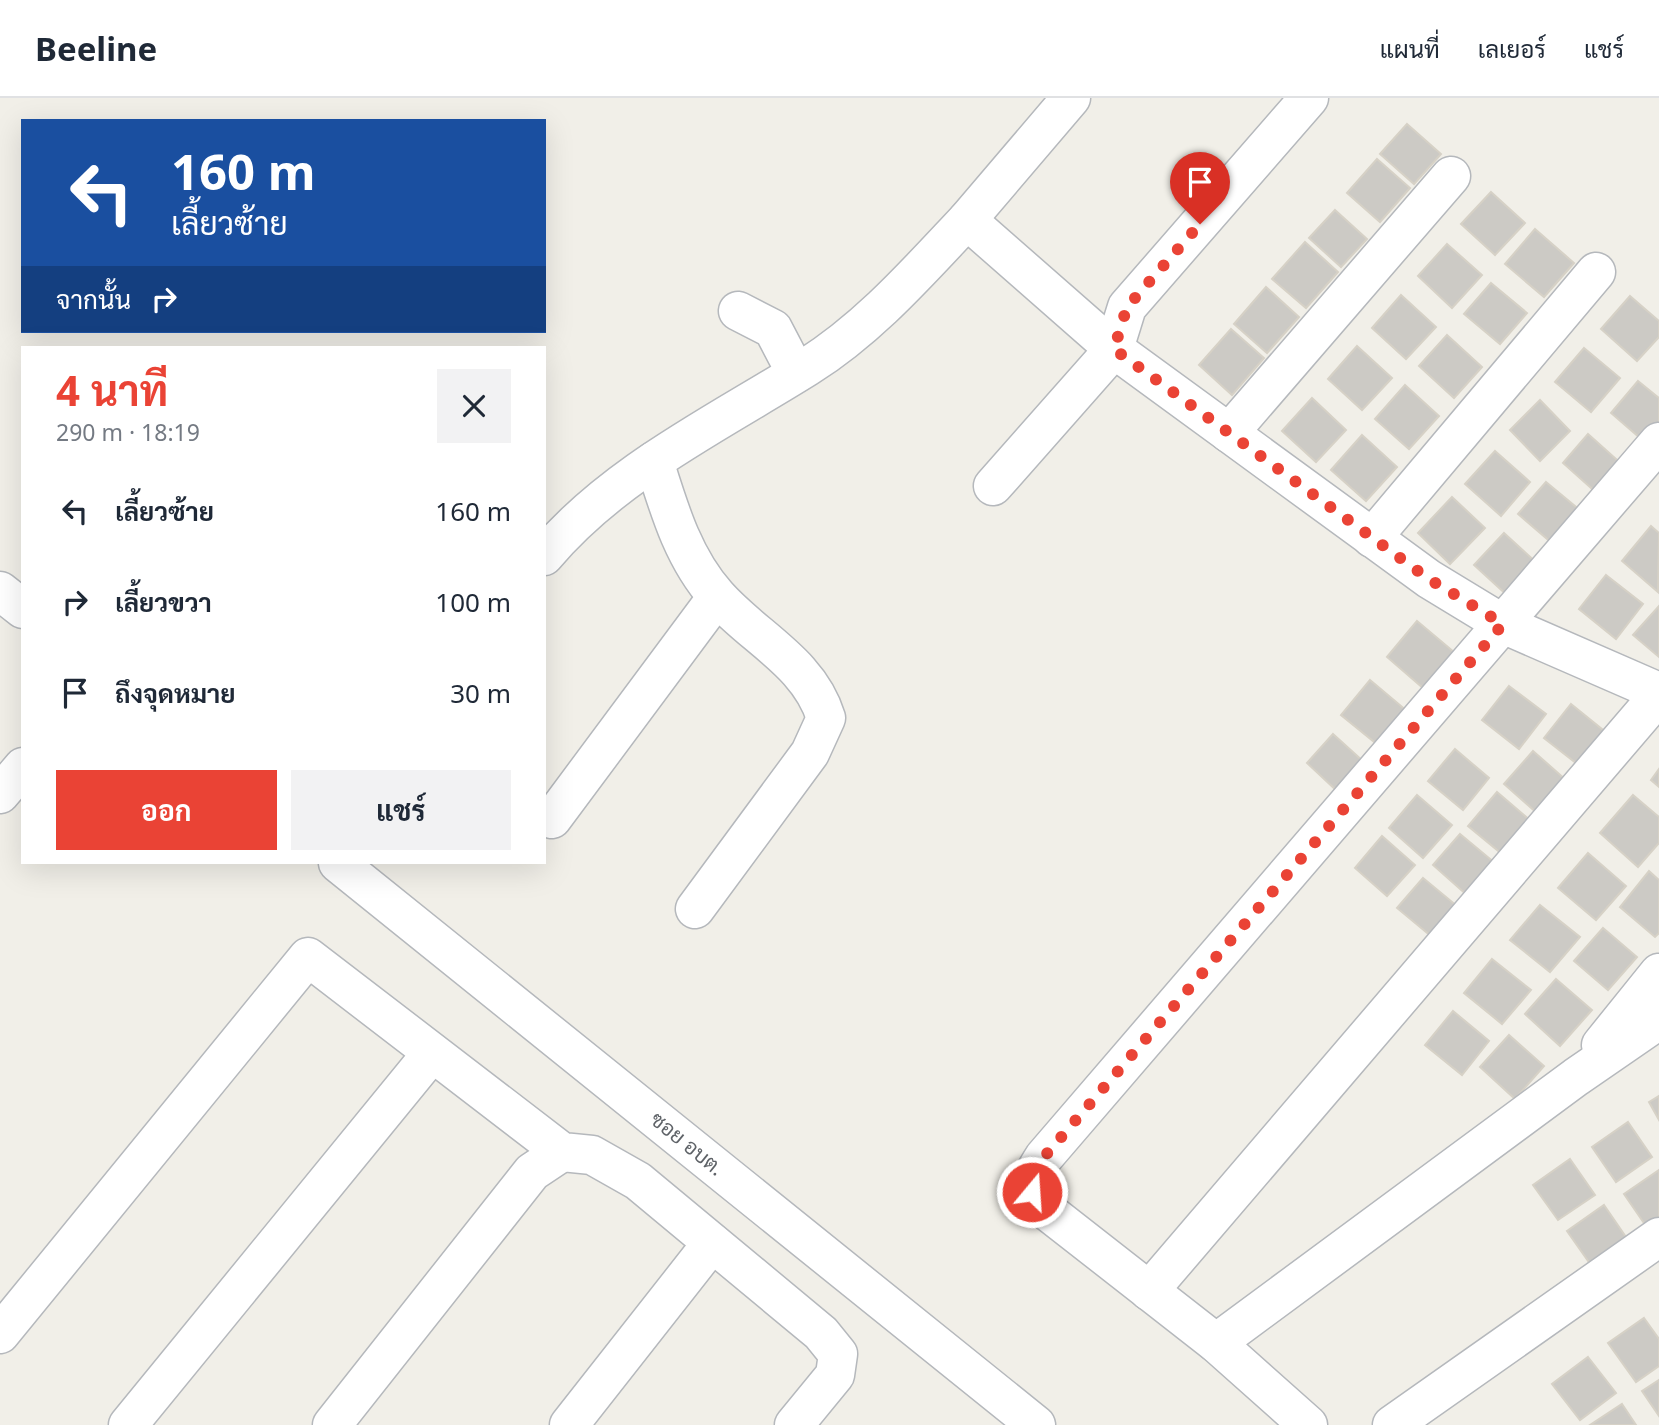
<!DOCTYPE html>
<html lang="th">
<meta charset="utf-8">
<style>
body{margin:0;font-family:"Noto Sans",Sarabun,sans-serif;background:#f2f2f3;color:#1f2937;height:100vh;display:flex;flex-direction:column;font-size:26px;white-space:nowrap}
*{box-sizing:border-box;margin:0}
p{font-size:23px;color:#747a83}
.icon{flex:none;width:38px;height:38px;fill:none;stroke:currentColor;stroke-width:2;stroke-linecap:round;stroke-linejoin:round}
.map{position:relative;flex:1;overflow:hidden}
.side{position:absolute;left:21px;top:248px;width:525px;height:518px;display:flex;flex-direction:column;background:#fff;border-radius:0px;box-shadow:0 7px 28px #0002}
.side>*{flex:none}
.hud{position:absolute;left:21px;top:21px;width:525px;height:214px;border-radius:0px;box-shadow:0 7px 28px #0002;background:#1a4fa0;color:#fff;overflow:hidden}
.pin{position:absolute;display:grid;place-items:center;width:60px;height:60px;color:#fff;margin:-72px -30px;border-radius:50% 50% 50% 0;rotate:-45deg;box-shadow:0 0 7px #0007}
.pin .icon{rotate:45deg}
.me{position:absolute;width:77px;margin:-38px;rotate:18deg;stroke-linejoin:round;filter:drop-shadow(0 0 5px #0008)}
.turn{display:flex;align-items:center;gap:24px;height:147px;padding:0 35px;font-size:32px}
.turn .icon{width:91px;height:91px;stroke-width:2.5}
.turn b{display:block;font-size:49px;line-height:60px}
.then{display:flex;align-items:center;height:66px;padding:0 35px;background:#0003;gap:14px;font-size:26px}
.round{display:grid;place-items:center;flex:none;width:74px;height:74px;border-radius:0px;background:#f2f2f3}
.summary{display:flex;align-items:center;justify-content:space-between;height:119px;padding:0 35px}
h1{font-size:42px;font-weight:700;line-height:52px;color:#ea4335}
.button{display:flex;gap:14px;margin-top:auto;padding:14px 35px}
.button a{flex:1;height:80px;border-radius:0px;background:#ea4335;color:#fff;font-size:28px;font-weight:700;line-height:80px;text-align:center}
.button a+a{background:#f2f2f3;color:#1f2937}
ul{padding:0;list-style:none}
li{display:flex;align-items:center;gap:21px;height:91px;padding:0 35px}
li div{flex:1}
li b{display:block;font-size:26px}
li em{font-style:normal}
header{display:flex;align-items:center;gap:42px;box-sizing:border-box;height:98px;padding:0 35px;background:#fff;border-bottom:2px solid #e0e1e3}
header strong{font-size:33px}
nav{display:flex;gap:38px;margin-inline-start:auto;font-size:24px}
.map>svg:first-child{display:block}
</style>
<header>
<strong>Beeline</strong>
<nav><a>แผนที่</a><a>เลเยอร์</a><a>แชร์</a></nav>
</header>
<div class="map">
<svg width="1659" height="1327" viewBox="0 0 1659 1327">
<rect width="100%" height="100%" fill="#f1efe8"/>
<g fill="#cccac5" stroke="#d6d1c6" stroke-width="2">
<path d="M1407 26 1441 56 1414 86 1380 56Z"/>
<path d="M1377 61 1410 90 1380 124 1347 95Z"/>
<path d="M1491 94 1525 125 1495 157 1461 126Z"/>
<path d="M1335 112 1367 141 1341 169 1309 140Z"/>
<path d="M1535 131 1574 165 1544 199 1505 166Z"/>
<path d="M1305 144 1338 174 1306 210 1272 181Z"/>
<path d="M1447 146 1482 177 1452 210 1418 178Z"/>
<path d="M1491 185 1527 215 1500 246 1464 216Z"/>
<path d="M1266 189 1299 219 1267 255 1234 226Z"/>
<path d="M1401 197 1436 229 1406 261 1372 230Z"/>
<path d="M1630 198 1659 223V239L1637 263 1601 231Z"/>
<path d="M1231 231 1264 260 1232 297 1199 267Z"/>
<path d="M1447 237 1482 269 1454 300 1419 268Z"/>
<path d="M1357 248 1392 280 1362 312 1328 281Z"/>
<path d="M1584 250 1620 280 1591 314 1555 284Z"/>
<path d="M1638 283 1659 300V332L1647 346 1611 315Z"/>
<path d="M1405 287 1439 318 1409 351 1375 321Z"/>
<path d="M1312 300 1346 332 1316 364 1282 333Z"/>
<path d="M1540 302 1570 333 1540 363 1510 332Z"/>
<path d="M1588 336 1625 369 1599 397 1563 365Z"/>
<path d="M1362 337 1397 369 1366 403 1331 372Z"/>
<path d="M1495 353 1530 384 1501 418 1465 386Z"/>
<path d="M1546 384 1581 413 1553 446 1518 416Z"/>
<path d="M1452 399 1485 430 1450 466 1418 435Z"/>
<path d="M1651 428 1659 435 1658 494 1622 463Z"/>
<path d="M1504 435 1538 466 1508 498 1474 467Z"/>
<path d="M1606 477 1643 506 1616 541 1579 511Z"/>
<path d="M1659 508V559L1633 537Z"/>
<path d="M1417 523 1454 554 1423 590 1387 559Z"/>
<path d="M1370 582 1407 613 1378 647 1341 617Z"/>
<path d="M1509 588 1546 616 1519 651 1482 622Z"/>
<path d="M1571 606 1608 636 1581 669 1544 640Z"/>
<path d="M1333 636 1364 664 1337 693 1307 665Z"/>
<path d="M1455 651 1489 680 1463 712 1428 683Z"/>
<path d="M1533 653 1566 682 1537 715 1504 686Z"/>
<path d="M1659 671V689L1651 682Z"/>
<path d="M1497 694 1531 723 1502 756 1468 728Z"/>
<path d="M1417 697 1452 727 1423 760 1389 730Z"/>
<path d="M1633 697 1659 719V745L1638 769 1600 735Z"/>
<path d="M1460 736 1495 765 1467 797 1433 767Z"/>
<path d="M1382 738 1415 767 1387 798 1355 770Z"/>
<path d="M1588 755 1626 788 1596 822 1558 790Z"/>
<path d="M1649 773 1659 782V835L1655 839 1620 809Z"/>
<path d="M1423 780 1457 808 1431 838 1397 810Z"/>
<path d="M1540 807 1580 839 1550 874 1510 842Z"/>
<path d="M1603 830 1637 859 1608 892 1574 863Z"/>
<path d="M1492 861 1531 892 1502 926 1464 895Z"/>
<path d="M1556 881 1592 912 1560 948 1525 916Z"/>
<path d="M1453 913 1489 943 1462 977 1425 947Z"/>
<path d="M1509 937 1544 968 1515 1001 1480 969Z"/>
<path d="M1659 998V1022L1649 1004Z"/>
<path d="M1628 1024 1652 1059 1616 1084 1592 1049Z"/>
<path d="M1570 1061 1595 1097 1558 1122 1533 1087Z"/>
<path d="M1659 1072V1124L1648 1131 1624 1096Z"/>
<path d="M1604 1107 1628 1142 1591 1167 1567 1133Z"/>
<path d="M1644 1220 1659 1241V1268L1636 1284 1608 1245Z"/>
<path d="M1588 1259 1616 1295 1580 1322 1552 1286Z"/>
<path d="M1659 1282V1318L1642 1293Z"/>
<path d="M1622 1306 1636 1327H1590Z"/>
</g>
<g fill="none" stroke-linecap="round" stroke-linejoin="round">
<g stroke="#b5b8bc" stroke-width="41">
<g id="minor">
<path d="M967 122 1071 0"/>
<path d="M738 213 773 231 796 275"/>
<path d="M1229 335 1451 78"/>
<path d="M654 363C669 411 683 460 717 498 754 540 809 564 826 620L810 655 695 811"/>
<path d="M993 388 1114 251 1127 209 1309 0"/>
<path d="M1372 440 1596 174"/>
<path d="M544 458C614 375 716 326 807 269 869 230 917 175 967 122L1114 251 1429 481 1503 526 1659 594"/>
<path d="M0 493 23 511"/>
<path d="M0 696 23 669"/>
<path d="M552 721 717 499"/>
<path d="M338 765 1036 1327"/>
<path d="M1601 947 1659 875"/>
<path d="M1149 1193 1659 597"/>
<path d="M0 1236 308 859 562 1054 592 1057 638 1083 821 1235 838 1256 835 1277 794 1327"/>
<path d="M1216 1245 1576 979 1659 922"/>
<path d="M128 1327 432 955"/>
<path d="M332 1327 532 1074 562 1054"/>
<path d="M569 1327 712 1145"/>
<path d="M1308 1327 1216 1245 1042 1109C1027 1088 1030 1081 1044 1059L1659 344"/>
<path d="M1392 1327 1659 1139"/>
</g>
</g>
<use href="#minor" stroke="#fff" stroke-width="38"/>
</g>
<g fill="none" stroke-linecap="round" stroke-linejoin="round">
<path stroke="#ea4335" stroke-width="12" stroke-dasharray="0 21.6" d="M1032 1094 1033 1076 1044 1059 1503 526 1429 481 1114 251 1127 209 1200 126"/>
</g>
<g text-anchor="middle" stroke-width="5" stroke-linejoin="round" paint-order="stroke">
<g font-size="21" fill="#5f6368" stroke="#fff">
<text transform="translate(687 1046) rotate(39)" y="7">ซอย อบต.</text>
</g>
</g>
</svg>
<div class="pin" style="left:1200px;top:126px;background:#d93025"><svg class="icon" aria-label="arrive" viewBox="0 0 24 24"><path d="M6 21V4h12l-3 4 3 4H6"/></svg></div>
<svg class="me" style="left:1032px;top:1094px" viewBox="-20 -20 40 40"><circle r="17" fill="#ea4335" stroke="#fff" stroke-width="3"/><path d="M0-11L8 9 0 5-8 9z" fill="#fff"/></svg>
<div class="hud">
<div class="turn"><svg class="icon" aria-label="left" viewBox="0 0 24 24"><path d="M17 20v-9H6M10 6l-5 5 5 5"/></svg><div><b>160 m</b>เลี้ยวซ้าย</div></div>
<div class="then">จากนั้น<svg class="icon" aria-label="right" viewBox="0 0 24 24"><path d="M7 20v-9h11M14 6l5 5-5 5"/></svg></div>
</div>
<section class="side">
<div class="summary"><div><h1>4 นาที</h1><p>290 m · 18:19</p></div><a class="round"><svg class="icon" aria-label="close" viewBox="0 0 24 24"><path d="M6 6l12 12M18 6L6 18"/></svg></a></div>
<ul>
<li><svg class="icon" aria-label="left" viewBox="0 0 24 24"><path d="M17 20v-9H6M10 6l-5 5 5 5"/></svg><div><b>เลี้ยวซ้าย</b></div><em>160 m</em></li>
<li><svg class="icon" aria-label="right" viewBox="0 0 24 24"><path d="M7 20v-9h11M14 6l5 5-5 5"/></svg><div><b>เลี้ยวขวา</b></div><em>100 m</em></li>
<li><svg class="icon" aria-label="arrive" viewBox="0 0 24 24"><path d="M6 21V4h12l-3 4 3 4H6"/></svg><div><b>ถึงจุดหมาย</b></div><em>30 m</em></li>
</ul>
<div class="button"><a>ออก</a><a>แชร์</a></div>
</section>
</div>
